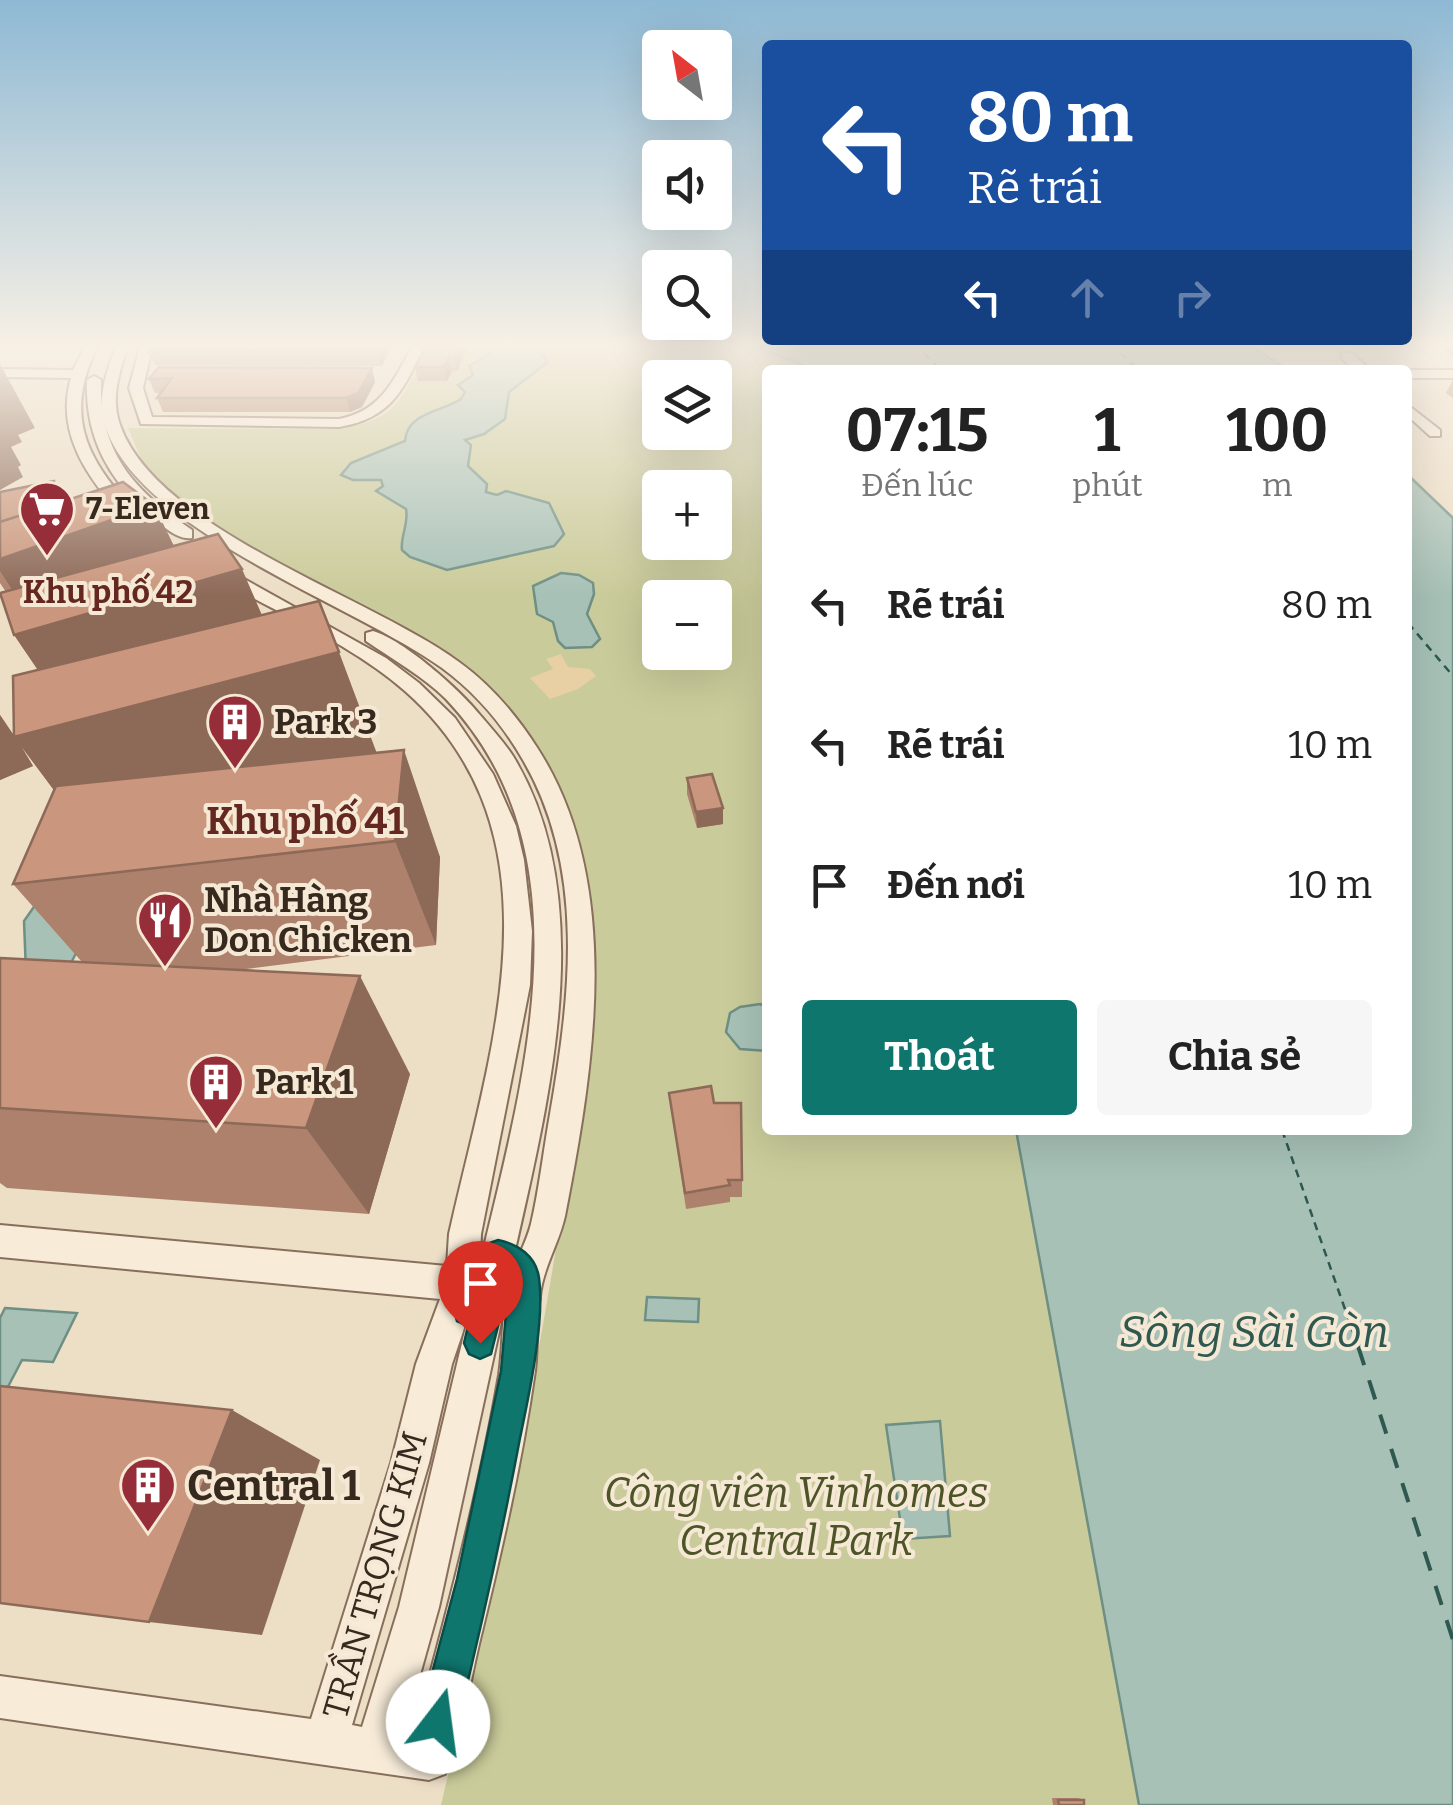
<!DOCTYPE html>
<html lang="vi">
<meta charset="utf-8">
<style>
body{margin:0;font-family:Bitter,serif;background:#f6f6f6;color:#222;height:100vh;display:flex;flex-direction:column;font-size:38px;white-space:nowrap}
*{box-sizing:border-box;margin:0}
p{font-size:32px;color:#767676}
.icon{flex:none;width:55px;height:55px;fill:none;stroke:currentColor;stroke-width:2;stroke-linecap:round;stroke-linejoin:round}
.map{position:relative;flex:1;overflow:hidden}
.drawer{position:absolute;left:762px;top:365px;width:650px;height:770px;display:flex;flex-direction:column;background:#fff;border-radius:10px;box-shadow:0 10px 40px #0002}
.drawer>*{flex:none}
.hud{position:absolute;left:762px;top:40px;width:650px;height:305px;border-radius:10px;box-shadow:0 10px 40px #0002;background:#1a4fa0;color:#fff;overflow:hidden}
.needle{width:65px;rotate:329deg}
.tools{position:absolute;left:642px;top:30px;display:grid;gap:20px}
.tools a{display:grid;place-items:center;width:90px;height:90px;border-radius:10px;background:#fff;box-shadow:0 10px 40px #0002;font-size:50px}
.pin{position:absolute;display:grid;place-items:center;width:85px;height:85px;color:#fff;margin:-102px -42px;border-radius:50% 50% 50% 0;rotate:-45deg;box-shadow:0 0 10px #0007}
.pin .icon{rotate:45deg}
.me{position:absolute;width:110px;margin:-55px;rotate:15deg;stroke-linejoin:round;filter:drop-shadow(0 0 8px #0008)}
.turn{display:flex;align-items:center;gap:35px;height:210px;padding:0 40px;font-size:45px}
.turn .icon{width:130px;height:130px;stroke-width:2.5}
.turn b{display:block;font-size:70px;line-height:85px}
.lanes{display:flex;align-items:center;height:95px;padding:0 40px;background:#0003;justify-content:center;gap:50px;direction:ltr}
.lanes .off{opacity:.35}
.eta{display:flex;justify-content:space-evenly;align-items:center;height:170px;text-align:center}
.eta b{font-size:60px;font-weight:700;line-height:70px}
.primary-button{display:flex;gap:20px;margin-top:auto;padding:20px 40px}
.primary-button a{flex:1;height:115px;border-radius:10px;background:#0f766e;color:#fff;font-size:40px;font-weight:700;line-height:115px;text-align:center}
.primary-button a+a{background:#f6f6f6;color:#222}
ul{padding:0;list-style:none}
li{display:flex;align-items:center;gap:30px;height:140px;padding:0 40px}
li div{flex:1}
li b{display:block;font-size:38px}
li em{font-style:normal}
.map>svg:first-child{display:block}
</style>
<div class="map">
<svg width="1453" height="1805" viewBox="0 0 1453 1805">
<rect width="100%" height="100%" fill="#eddec6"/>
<path fill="#cacb9a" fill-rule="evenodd" d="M431 343H748L814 370H768V1130H1016L1139 1805H441C489 1602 534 1397 565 1191 582 1083 604 977 585 869 569 778 515 709 445 652L222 531 169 494 143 464 128 428 330 429C400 423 400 399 431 343ZM660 378H715V432H660ZM660 488H715V542H660ZM660 598H715V652H660Z"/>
<path fill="#e8cfa4" d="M561 654 568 667 590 669 596 676 578 689 550 699 530 678 553 669 546 659Z"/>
<g fill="#a7c1b7" stroke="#6e8f84" stroke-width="2.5">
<path d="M492 343C514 343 535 341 548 362L509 392 505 419 484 434 465 440 471 445 468 466 487 484 486 492 497 495 506 491 549 503 564 534 554 546 447 570 410 557 402 550C400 537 409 524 406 509L376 491 383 486 381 480H353L341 475 351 463 405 441C407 412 442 412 461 399L465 392 458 385 473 375 469 366 491 353Z"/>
<path d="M748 343H1247L1288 370H814Z"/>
<path d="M1408 475 1453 518V1805H1139L1016 1130H1408Z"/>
<path d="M561 573 579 575 593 583 594 594 587 614 600 639 592 647 565 648 558 641 553 622 537 614 533 586Z"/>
<path d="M54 878 102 902 71 963 26 972 24 921Z"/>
<path d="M760 1004 767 1007V1051L740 1049 726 1032 730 1013 740 1007Z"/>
<path d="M647 1297 699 1299 698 1322 645 1320Z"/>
<path d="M5 1308 77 1313 53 1362 22 1360 0 1402V1318Z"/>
<path d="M940 1421 950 1536 903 1539 886 1425Z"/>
</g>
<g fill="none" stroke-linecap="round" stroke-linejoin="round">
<g stroke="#2f5851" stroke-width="2.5" stroke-dasharray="8 6" stroke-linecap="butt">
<path d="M914 343 941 370"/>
<path d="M1110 343 1139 370"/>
<path d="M1408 623 1453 676"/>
<path d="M1282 1130 1359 1349"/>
</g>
<path stroke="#2f5851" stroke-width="4" stroke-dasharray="20 16" stroke-linecap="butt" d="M1358 1346 1453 1640"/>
<g stroke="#886f5c" stroke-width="4">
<g id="minor">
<path d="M87 343H99C64 412 83 455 133 509V515H121C87 477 55 432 71 378L0 377V369L73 370Z"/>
<path d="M117 343H129C120 370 110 397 120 425 157 530 369 596 459 662 491 685 517 716 538 749 624 884 594 1067 565 1216 559 1243 543 1268 540 1296 536 1321 538 1346 535 1371 522 1463 501 1554 479 1644 469 1687 462 1733 445 1774L429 1780 0 1718V1676L311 1719 391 1463 416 1364 440 1299 0 1257V1225L447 1266 449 1234C489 1053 569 836 405 691 351 644 278 613 216 578V570H228L386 658 419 683 455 718 493 774 516 826 524 860 532 931 530 985 481 1234 479 1284 452 1364 429 1463 352 1725 362 1727 399 1607 468 1318 473 1306 485 1301 497 1306 502 1318 439 1607 404 1732 414 1734C446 1615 478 1496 499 1375 503 1348 502 1321 506 1294 510 1269 525 1248 531 1224 539 1190 543 1154 549 1120 570 1000 587 870 523 760 503 725 475 692 442 668 355 605 134 530 104 422 97 394 108 369 117 343Z"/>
<path d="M141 343H153L143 388 152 417 339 419C382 411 395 378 414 343H426C404 388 393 418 339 427L141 424 129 388Z"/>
<path d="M1342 353H1352L1370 370H1355L1342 359Z"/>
<rect x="1408" y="370" width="45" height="8"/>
<path d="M94 376 101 380C99 453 134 491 192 530V538C177 540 163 526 152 517 108 480 85 437 87 380Z"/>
<path d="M1408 405 1440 430V436H1430L1408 416Z"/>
<path d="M373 631C404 640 460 690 480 715 491 728 504 742 513 756 601 901 548 1102 514 1255L510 1267 498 1271 486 1267 482 1255C525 1075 590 851 446 699 424 677 392 659 366 641V633Z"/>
</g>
</g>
<use href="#minor" fill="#f8ecd9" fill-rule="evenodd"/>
</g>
<g fill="#ae816c">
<path d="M393 343 382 366 155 365 149 352Z"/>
<path d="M428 343H470L457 371H452L447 381H418L415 367Z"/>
<path d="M1343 343H1453V356L1442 348H1350Z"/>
<path d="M159 367 375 382 362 407 350 412H163L157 398 161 393H155L149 379Z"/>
<path d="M1453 380V398L1446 393Z"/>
<path d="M0 492 65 501 154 505 174 546 262 615 377 753 440 857 436 945 239 970 410 1074 369 1214 7 1188 0 1183V958L82 962 13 884 54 790 21 746 33 766 0 780V715L14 736 38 670 6 592 0 583Z"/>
<path d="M687 778 723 808V824L697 828 687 794Z"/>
<path d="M669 1093 714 1103 742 1180V1197H730V1202L686 1209Z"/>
<path d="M1052 1798H1078L1084 1800V1805H1053Z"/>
</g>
<g fill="#8d6958">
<path d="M383 343H393L382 366 378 352Z"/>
<path d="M461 343H470L457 371 454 357Z"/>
<path d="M449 357 452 371 447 381 444 367Z"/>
<path d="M0 364 35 428 18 435 22 442 11 447 21 465 18 467 23 477 0 490Z"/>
<path d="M372 368 375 382 362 407 350 412 346 398Z"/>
<path d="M54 481 78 524 154 505 192 584 242 569 284 666 339 652 379 759 94 844 21 746 33 766 0 780V715L15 737 73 722 14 635 37 628 0 571V522Z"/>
<path d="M404 750 440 857 436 945 395 841Z"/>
<path d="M723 808V824L697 828 696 812Z"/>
<path d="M360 976 410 1074 369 1214 306 1128Z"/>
<path d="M232 1410 320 1460 262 1635 149 1622Z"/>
</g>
<g fill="#ca967d" stroke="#8d6958" stroke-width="2.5">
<path d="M156 343H383L378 352H149Z"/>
<path d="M428 343H461L454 357H449L444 367H415Z"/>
<path d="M159 367 372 368 358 393 346 398H157L172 378 149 379Z"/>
<path d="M54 481 57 504 0 522V492Z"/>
<path d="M123 482 154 505 0 559V522Z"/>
<path d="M218 534 242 569 14 635 0 593Z"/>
<path d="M319 601 339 652 14 737 13 676Z"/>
<path d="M404 750 395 841 13 884 56 786Z"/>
<path d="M712 774 723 808 696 812 687 778Z"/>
<path d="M0 958 360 976 306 1128 0 1108Z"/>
<path d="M711 1086 714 1103H741L742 1180H728L730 1185 685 1193 669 1093Z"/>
<path d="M0 1386 232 1410 149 1622 0 1603Z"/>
<path d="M1058 1800H1084V1805H1059Z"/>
</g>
<linearGradient id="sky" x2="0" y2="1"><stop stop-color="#8eb9d4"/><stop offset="0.58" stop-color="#f7f0e5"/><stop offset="1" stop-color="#f7f0e5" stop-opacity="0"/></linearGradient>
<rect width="1453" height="596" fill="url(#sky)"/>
<path fill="#0f766e" stroke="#0a4d48" stroke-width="2.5" d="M498 1240C518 1244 536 1256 539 1278 545 1321 529 1395 520 1438 502 1534 481 1628 458 1722L452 1736 438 1742 424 1736 419 1722 457 1579 501 1371 509 1278 498 1270 489 1272 478 1288 481 1300 496 1307 500 1318 491 1354 480 1359 469 1354 464 1343 468 1326 457 1321 447 1284 469 1250Z"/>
<defs>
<g id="supermarket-pin" transform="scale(2.875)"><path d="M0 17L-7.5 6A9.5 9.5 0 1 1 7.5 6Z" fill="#952e39" stroke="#f5e9d5"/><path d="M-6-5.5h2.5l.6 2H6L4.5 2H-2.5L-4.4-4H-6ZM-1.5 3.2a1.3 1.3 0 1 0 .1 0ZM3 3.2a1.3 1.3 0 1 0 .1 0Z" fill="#fff"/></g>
<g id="building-pin" transform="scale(2.875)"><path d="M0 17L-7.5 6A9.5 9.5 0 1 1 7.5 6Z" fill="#952e39" stroke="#f5e9d5"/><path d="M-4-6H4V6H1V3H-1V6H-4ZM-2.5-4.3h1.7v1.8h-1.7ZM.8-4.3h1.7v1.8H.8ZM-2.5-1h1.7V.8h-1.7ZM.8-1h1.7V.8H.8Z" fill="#fff"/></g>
<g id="restaurant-pin" transform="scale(2.875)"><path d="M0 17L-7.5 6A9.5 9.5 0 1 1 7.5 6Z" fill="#952e39" stroke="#f5e9d5"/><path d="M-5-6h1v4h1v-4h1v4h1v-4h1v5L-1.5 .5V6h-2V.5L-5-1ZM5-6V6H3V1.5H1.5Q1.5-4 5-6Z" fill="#fff"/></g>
</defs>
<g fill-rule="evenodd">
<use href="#supermarket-pin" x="47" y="509"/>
<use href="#building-pin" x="235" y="722"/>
<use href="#restaurant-pin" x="165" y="920"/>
<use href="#building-pin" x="216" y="1082"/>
<use href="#building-pin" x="148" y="1485"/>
</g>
<g text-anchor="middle" stroke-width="8" stroke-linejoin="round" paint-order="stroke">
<g font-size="30" font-weight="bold" fill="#38291f" stroke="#f5e9d5" text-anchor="start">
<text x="86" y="519">7-Eleven</text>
</g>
<g font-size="32" font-weight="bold" fill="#642820" stroke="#f5e9d5">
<text x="108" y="603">Khu phố 42</text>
</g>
<g font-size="35" font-weight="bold" fill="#38291f" stroke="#f5e9d5" text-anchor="start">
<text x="274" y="734">Park 3</text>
<text x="204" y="912">Nhà Hàng<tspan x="204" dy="40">Don Chicken</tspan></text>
<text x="255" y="1094">Park 1</text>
</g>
<g font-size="35" fill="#38291f" stroke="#f5e9d5">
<text transform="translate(375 1575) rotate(-74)" y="12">TRẦN TRỌNG KIM</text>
</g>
<g font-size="38" font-weight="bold" fill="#642820" stroke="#f5e9d5">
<text x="305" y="834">Khu phố 41</text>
</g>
<g font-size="42" font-weight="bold" fill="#38291f" stroke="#f5e9d5" text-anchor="start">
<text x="187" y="1500">Central 1</text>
</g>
<g font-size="42" font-style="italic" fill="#4d5427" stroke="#f5e9d5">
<text x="796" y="1507">Công viên Vinhomes<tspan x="796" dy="48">Central Park</tspan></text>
</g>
<g font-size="45" font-style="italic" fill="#2f5851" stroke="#f5e9d5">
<text x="1254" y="1347">Sông Sài Gòn</text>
</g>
</g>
</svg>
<div class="tools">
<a><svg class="needle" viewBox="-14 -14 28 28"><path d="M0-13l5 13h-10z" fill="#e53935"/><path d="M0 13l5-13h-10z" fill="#767676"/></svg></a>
<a><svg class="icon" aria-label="sound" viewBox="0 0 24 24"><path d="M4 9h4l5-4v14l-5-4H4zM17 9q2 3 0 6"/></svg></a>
<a><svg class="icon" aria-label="search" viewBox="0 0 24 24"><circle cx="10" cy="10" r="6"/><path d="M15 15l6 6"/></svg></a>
<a><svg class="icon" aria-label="layers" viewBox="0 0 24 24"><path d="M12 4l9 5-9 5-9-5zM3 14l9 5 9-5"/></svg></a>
<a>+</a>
<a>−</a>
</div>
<div class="pin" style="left:480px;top:1343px;background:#d93025"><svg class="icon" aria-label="arrive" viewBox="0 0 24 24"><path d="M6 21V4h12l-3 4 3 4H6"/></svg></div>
<svg class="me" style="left:438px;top:1722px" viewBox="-20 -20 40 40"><circle r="19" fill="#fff"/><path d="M0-13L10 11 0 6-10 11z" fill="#0f766e"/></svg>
<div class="hud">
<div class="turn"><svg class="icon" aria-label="left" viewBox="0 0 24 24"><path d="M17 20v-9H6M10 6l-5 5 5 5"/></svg><div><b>80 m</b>Rẽ trái</div></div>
<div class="lanes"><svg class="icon" aria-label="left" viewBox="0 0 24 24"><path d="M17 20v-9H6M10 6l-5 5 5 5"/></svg><svg class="icon off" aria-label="ahead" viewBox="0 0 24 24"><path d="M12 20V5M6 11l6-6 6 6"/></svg><svg class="icon off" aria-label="right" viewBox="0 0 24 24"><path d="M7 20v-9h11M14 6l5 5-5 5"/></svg></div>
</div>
<section class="drawer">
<div class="eta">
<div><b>07:15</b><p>Đến lúc</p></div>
<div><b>1</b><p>phút</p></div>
<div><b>100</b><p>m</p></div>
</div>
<ul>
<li><svg class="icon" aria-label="left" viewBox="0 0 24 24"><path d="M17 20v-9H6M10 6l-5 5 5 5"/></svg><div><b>Rẽ trái</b></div><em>80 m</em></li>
<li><svg class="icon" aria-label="left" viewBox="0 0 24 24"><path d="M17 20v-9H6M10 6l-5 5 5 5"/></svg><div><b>Rẽ trái</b></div><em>10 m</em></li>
<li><svg class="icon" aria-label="arrive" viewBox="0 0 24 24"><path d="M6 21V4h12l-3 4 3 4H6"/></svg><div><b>Đến nơi</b></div><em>10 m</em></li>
</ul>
<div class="primary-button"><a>Thoát</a><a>Chia sẻ</a></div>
</section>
</div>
